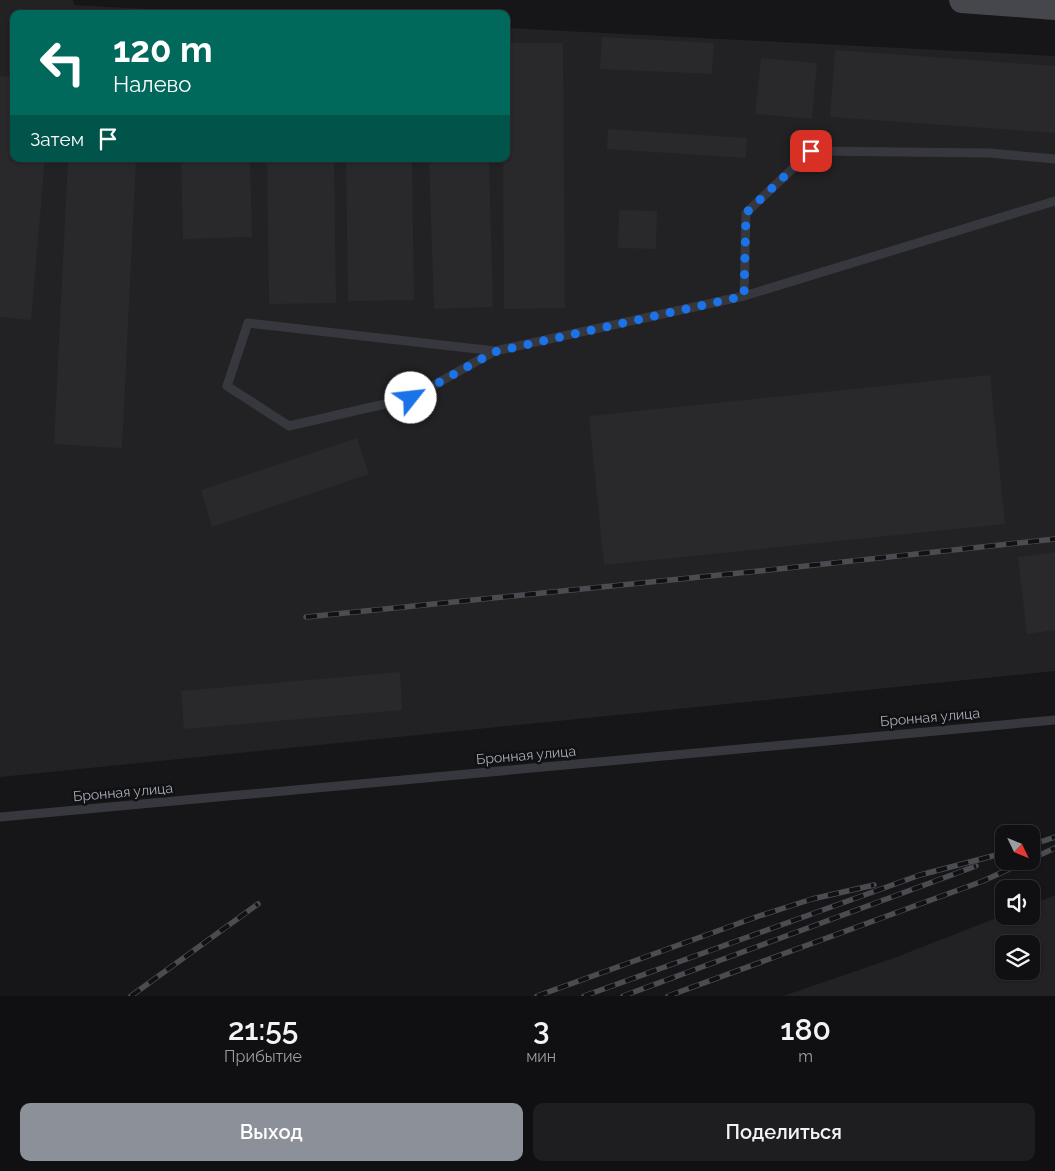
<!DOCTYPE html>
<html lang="ru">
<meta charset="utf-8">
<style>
body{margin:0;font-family:Raleway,sans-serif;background:#1e1e20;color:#f1f3f6;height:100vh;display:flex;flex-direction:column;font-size:19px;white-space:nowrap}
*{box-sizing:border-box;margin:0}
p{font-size:16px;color:#9c9d9f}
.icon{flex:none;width:28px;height:28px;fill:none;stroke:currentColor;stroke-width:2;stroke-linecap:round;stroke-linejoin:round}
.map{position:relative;height:996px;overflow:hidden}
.panel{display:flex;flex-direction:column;background:#101012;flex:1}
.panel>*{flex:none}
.top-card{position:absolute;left:10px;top:10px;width:500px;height:152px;border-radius:10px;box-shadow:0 1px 4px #0004,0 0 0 1px #303032;background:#00695c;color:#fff;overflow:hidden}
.needle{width:32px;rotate:133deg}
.buttons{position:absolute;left:995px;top:825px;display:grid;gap:10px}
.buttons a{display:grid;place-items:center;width:45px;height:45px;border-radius:10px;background:#101012;box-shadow:0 1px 4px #0004,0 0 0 1px #303032;font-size:25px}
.pin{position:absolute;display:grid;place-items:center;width:42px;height:42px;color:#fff;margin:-21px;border-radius:10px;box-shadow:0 2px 8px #0006}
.me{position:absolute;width:55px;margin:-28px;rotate:61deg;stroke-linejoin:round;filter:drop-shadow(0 0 4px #0008)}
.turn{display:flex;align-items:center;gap:18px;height:105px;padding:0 20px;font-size:22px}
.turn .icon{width:65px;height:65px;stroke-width:2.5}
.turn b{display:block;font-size:35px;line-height:42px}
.then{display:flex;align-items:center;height:48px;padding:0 20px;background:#0003;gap:10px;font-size:19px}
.eta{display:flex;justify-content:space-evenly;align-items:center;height:85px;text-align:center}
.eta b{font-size:30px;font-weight:600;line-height:35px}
.button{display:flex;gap:10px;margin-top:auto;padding:10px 20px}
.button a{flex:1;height:58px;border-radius:10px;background:#8c9099;color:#fff;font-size:20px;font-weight:600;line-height:58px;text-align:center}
.button a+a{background:#1e1e20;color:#f1f3f6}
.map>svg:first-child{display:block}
</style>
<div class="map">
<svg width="1055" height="996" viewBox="0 0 1055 996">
<rect width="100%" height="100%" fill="#161618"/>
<g fill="#222225" fill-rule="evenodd">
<path d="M0 0H73L74 5 238 14H14V159H506V28L1055 56V671L0 777Z"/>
<path d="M1055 895V996H783L894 958 1004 915 1031 916V905ZM1004 944H1031V971H1004Z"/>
</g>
<g fill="#29292c">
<path d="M602 37 714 43 712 74 600 69Z"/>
<path d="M506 43H563L565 308 504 309 503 159H506Z"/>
<path d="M835 50 1055 66V133L830 117Z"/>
<path d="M761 58 817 63 812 119 755 114Z"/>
<path d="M0 76 14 77V159H45L31 320 0 317Z"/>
<path d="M608 129 747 138 746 158 607 149Z"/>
<path d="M68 159H136L122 448 54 444Z"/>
<path d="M181 159H250L252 237 183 239Z"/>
<path d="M267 159H334L336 303 269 304Z"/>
<path d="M346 159H412L414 300 348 301Z"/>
<path d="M429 159H489L493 307 434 309Z"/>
<path d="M619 210 657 211 656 249 618 248Z"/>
<path d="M990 375 1005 524 604 565 589 416Z"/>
<path d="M357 438 369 474 212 527 201 490Z"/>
<path d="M1055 552V630L1027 634 1018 557Z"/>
<path d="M400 672 402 710 184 729 181 691Z"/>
</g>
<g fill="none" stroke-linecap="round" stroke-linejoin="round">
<g stroke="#37383d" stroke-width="9">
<path d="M744 296 746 213 811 151 989 153 1055 159"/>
<path d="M495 351 248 323 227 386 289 426 411 398 495 351 744 296 1055 201"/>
<path d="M0 817 1055 720"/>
</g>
<path stroke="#45474d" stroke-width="26" d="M962 0 1055 7"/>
<g stroke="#4a4c52" stroke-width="5.5">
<g id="rail">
<path d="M306 617 759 571 1055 539"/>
<path d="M1031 845 1055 837"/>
<path d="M1031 859 1055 848"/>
<path d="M131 996 258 904"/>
<path d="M537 996 759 916 812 899 874 885"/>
<path d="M584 996 920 875 1004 853"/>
<path d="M623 996 976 866"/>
<path d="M668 996 983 881 1027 861"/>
</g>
</g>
<use href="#rail" stroke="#111113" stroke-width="4" stroke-dasharray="11" stroke-linecap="butt"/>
</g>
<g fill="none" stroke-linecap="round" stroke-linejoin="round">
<path stroke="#1a73e8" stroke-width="9" stroke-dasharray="0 16.2" d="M411 398 494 352 744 296 746 213 811 151"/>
</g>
<g text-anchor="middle" stroke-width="5" stroke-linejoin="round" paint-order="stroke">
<g font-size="14" fill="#a8adb8" stroke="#111113">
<text transform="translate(930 717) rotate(-5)" y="5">Бронная улица</text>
<text transform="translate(526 755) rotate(-5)" y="5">Бронная улица</text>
<text transform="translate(123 792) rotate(-5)" y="5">Бронная улица</text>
</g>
</g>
</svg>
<div class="buttons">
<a><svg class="needle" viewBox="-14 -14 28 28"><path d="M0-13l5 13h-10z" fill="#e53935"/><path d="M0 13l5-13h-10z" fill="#9c9d9f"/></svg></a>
<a><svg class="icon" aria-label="sound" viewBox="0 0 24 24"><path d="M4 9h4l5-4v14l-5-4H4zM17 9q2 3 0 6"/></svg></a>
<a><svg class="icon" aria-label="layers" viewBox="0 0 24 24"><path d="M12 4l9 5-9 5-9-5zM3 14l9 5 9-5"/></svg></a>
</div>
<div class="pin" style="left:811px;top:151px;background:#d93025"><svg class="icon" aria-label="arrive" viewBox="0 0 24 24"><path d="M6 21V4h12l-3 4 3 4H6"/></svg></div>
<svg class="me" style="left:411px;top:398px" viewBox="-20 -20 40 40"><circle r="19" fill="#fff"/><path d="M0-13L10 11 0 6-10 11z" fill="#1a73e8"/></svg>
<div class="top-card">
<div class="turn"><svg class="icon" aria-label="left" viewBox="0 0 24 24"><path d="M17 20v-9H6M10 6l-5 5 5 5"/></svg><div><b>120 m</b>Налево</div></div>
<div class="then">Затем<svg class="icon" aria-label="arrive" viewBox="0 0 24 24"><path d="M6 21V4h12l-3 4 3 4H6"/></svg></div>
</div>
</div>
<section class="panel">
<div class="eta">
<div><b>21:55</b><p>Прибытие</p></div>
<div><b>3</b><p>мин</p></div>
<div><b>180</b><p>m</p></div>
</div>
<div class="button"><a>Выход</a><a>Поделиться</a></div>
</section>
